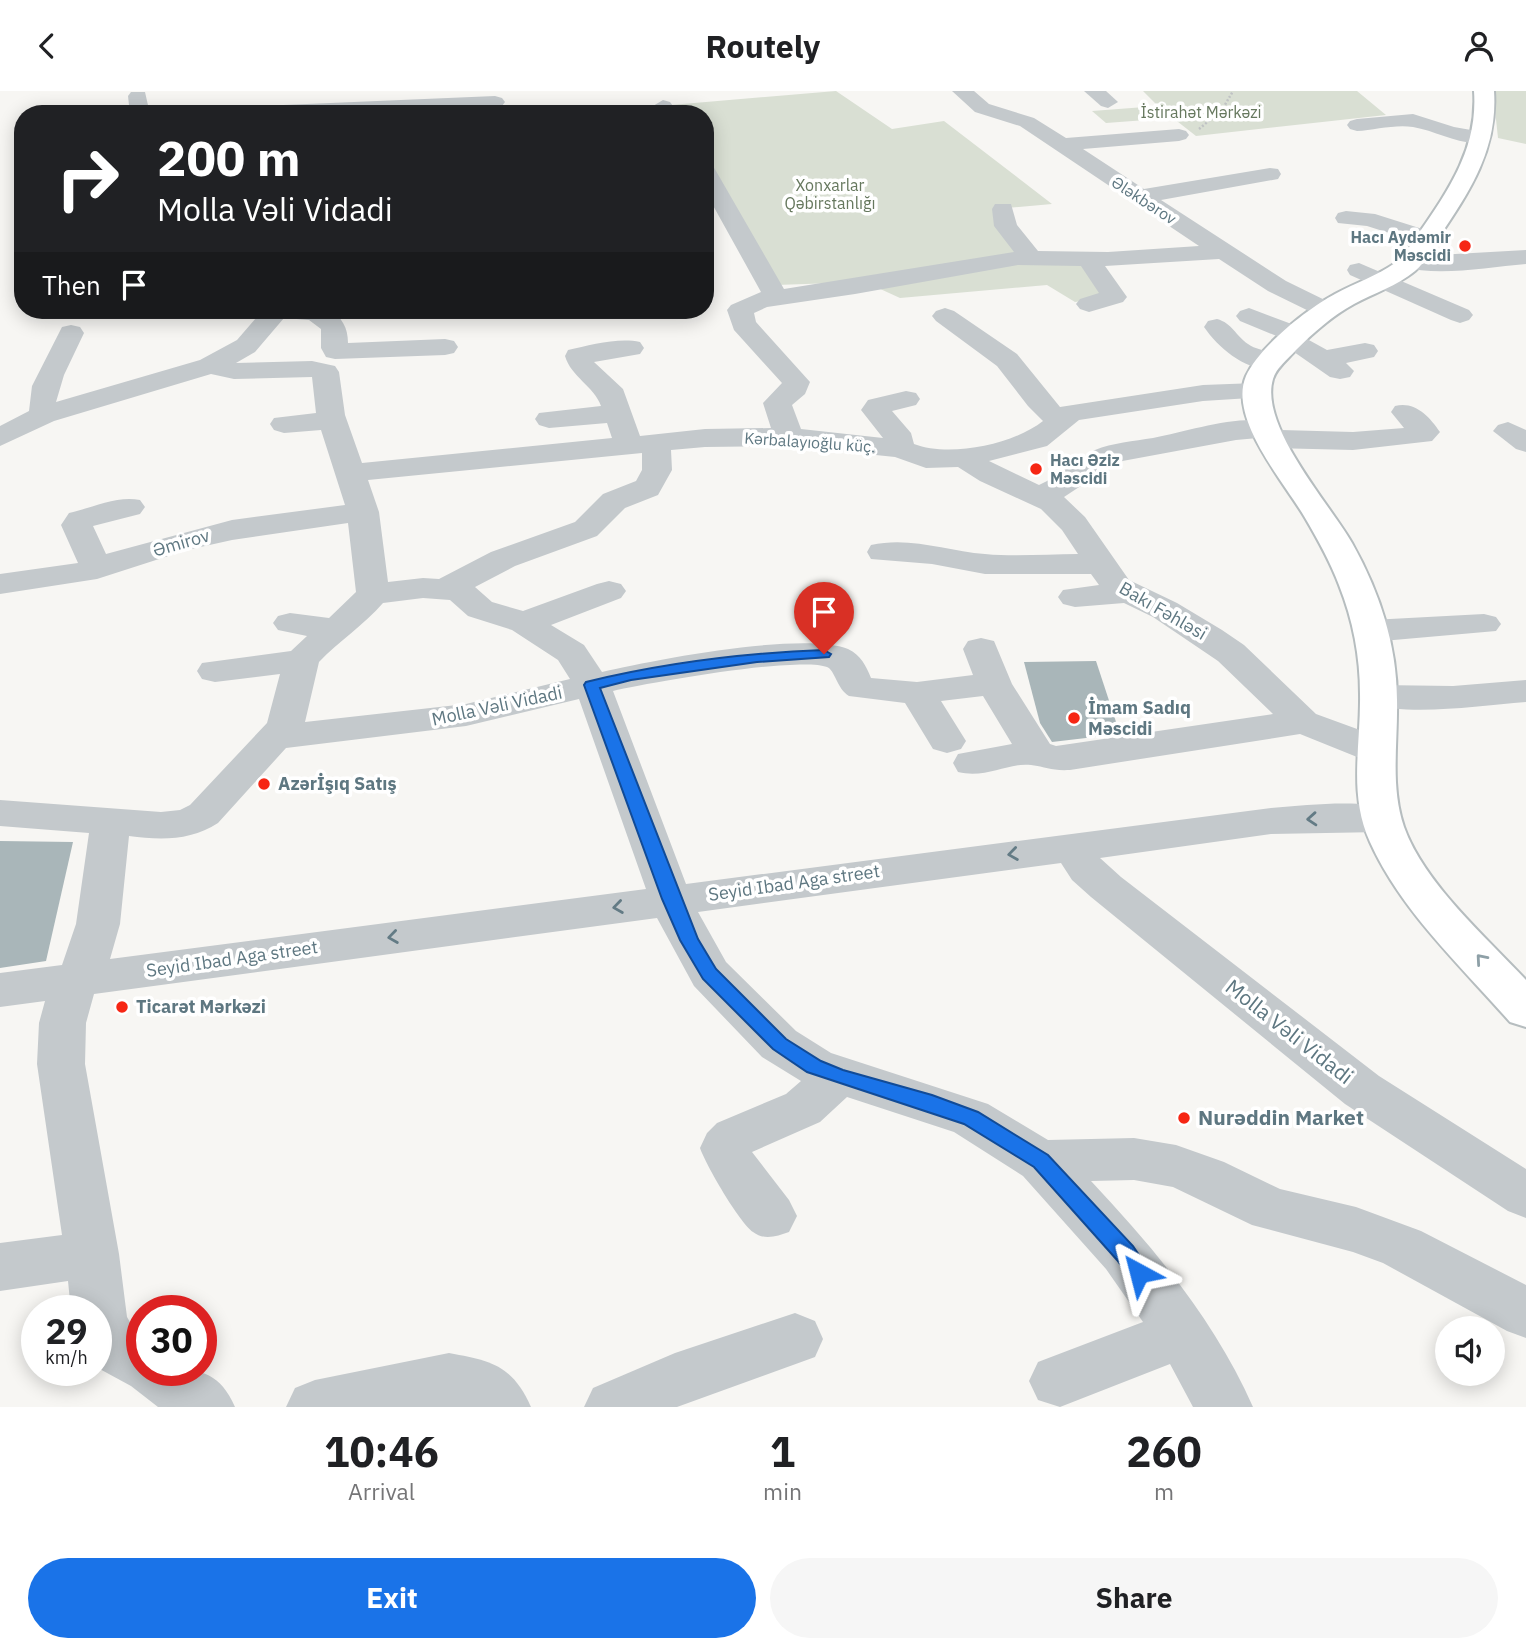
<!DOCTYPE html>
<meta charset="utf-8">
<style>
body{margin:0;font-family:"IBM Plex Sans",sans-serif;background:#f6f6f6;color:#202124;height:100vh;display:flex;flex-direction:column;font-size:26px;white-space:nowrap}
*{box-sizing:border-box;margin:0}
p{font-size:23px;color:#757577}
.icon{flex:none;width:38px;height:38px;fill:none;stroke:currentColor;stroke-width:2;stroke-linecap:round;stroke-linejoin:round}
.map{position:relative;height:1316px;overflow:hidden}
.panel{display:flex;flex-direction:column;background:#fff;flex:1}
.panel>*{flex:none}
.hud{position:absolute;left:14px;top:14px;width:700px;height:214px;border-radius:28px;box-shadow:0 4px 18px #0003;background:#202124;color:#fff;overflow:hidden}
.buttons{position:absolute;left:1435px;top:1225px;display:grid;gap:14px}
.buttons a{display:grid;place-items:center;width:70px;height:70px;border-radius:50%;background:#fff;box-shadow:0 4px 18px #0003;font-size:35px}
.speed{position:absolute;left:21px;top:1204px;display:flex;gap:14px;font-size:35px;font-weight:700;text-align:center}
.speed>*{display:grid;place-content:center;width:91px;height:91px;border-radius:50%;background:#fff;box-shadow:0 4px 18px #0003;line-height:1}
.speed small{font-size:18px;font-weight:400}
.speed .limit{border:10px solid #d22;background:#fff;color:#111}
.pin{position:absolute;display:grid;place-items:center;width:60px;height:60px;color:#fff;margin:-72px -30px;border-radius:50% 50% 50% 0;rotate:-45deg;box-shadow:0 0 7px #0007}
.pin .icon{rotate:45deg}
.me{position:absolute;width:77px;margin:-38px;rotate:322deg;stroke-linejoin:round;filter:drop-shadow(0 0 5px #0008)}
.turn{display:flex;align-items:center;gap:24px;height:147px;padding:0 28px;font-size:32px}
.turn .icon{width:91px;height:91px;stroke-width:2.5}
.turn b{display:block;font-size:49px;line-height:60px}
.then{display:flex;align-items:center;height:66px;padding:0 28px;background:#0003;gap:14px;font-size:26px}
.eta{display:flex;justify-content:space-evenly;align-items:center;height:119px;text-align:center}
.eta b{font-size:42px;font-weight:700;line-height:49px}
.primary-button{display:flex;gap:14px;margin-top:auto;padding:14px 28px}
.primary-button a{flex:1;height:80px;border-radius:42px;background:#1a73e8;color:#fff;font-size:28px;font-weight:700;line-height:80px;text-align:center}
.primary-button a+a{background:#f6f6f6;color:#202124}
header{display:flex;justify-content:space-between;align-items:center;height:91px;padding:0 28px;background:#fff;font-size:32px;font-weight:700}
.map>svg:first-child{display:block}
</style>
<header><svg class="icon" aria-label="back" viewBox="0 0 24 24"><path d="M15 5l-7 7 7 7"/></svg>Routely<svg class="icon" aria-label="person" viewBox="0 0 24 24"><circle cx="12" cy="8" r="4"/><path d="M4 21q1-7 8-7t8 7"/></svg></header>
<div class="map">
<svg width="1526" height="1316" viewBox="0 0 1526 1316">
<rect width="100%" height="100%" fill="#f7f6f3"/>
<g fill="#d9dfd3">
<path d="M836 0 892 38 944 30 1052 113 995 118 1025 169 1087 172 1109 206 1075 211 1047 194 900 207 865 191 776 194 705 66V23H677L671 14Z"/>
<path d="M1143 0H1357L1386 24 1196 45 1173 27 1106 32 1092 20 1158 15Z"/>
<path d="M1493 0H1526V53L1498 47Z"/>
</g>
<g fill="#a9b6b9">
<path d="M1096 570 1120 643 1052 651 1040 632 1024 571Z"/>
<path d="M0 750 73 751 46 870 0 877Z"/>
</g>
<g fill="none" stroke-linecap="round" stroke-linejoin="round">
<g stroke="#b6bdbf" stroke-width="4">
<path id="major" d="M1474 0H1494C1498 58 1470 100 1439 146 1432 157 1426 171 1415 180 1397 195 1374 202 1354 213 1332 225 1313 242 1296 259 1288 268 1276 277 1273 288 1259 335 1329 412 1352 452 1379 500 1397 553 1397 609 1398 651 1390 695 1404 736 1424 792 1486 846 1526 889V936L1510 931C1461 875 1401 820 1370 751 1348 704 1361 653 1360 603 1360 566 1353 529 1339 494 1330 470 1317 447 1304 425 1283 390 1228 327 1246 285 1260 255 1307 218 1335 203 1355 192 1377 185 1395 172 1406 164 1411 152 1419 142 1450 97 1478 56 1474 0Z"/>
</g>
<path stroke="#bfc2c4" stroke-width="2.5" stroke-dasharray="2 2" stroke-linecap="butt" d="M1199 38 1222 19 1233 0"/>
<g fill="#c4c9cc" fill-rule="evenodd">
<path d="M952 0H974L989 13 1034 27 1066 47 1179 38 1186 40 1189 44 1186 48 1179 50 1083 58 1144 98 1270 77 1278 78 1281 83 1278 88 1161 109 1286 190 1335 214 1339 219 1335 224 1326 227 1317 224 1268 200 1219 168 1105 175 1127 206 1123 211 1089 221 1080 218 1076 213 1080 208 1099 202 1081 175 1018 174 855 203 767 216 754 222 756 231 810 291 805 303 792 314 801 338 883 347 861 319 868 309 906 300 916 302 920 308 916 314 892 320 911 342 914 353C950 367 1014 353 1043 330L1028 315 997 275 936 230 932 225 936 220 945 217 954 220 1017 263 1060 316 1203 294 1256 292 1266 294 1270 300 1266 306 1203 310 1079 329 1047 355 989 370 1039 394C1060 385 1075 368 1095 359 1112 352 1134 350 1153 347 1191 340 1239 322 1277 332L1281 339 1353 341 1404 337 1391 321 1395 315C1415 310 1429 325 1440 341L1432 350 1353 359 1272 357 1262 354 1258 347 1236 349 1117 371 1064 406 1085 426 1129 489 1177 512 1222 539 1244 554 1316 623 1390 650 1395 659 1390 668 1376 671 1362 668 1300 643 1070 679C1051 680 1047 676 1031 674 1008 671 987 688 958 681L953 672 958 663 1012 653 983 605 941 610 966 650 961 658 947 662 933 658 905 612 849 605C837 598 835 579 827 576 799 565 648 592 613 600L686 793 1271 717C1311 714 1356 708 1395 718L1401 728 1395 738 1381 741 1271 743 1100 767 1121 786 1379 985 1526 1078V1127L1508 1120 1345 1013 1091 806 1072 789 1061 772 698 821 726 871 796 940 831 962 988 1013 1048 1049 1134 1047 1176 1054 1224 1071 1280 1098 1356 1116 1421 1140 1526 1194V1247L1507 1240 1383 1172 1353 1161 1252 1134 1173 1096 1134 1089 1091 1090C1155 1158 1215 1230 1253 1316H1193L1170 1273 1060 1316 1038 1309 1029 1290 1038 1271 1143 1231 1106 1178 1023 1085 954 1041 847 1006 820 1031 752 1061 789 1109 797 1125 789 1141C777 1145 765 1150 753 1141 739 1131 706 1074 700 1057L707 1042 717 1032 786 1003 801 990 762 966 694 895 657 827 94 903 86 932 85 973 119 1163 127 1226 134 1238 142 1242V1279C185 1279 215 1270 235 1316H158L131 1295 96 1276V1220H71L68 1190 0 1200V1152L62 1144 37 973 39 932 45 910 0 916V882L62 874 76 833 89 742 0 735V709L161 721 180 719 190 714 267 632 280 583 215 591 202 588 197 580 202 572 291 560 307 545 278 539 273 532 278 525 290 522 329 527 356 501 348 432 232 449 187 459 97 488 0 503V483L78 472 61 434 69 422C91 417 118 404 140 409L145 416 140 423 93 435 106 463 232 429 345 414 321 339 284 342 274 339 270 333 274 327 316 322 312 286 234 288 211 283 54 330 0 355V335L29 320 32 295 62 236 71 234 80 236 84 242 64 284 56 311 200 269 237 249 263 219H328C342 225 348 237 348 252L445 248 454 250 458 256 454 262 445 264 335 268 326 266 321 257V238L309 229 284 227 255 261 236 272 312 270 335 275 339 281 345 324 362 372 612 347 607 332 549 337 539 334 535 328 539 322 601 315C594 295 571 286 565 265L568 259C590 254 619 246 640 251L644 257 640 263 594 271 623 298 640 345 705 338 771 337 763 312 782 292 734 239 727 219 731 214 761 201 705 100V74L713 75 716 80 784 198 1014 161 994 135 992 118 995 113H1011L1017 134 1038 160 1108 161 1199 155 1020 35 975 21ZM789 355 895 366 926 377 958 376 980 390 1041 418 1062 439 1078 463C1048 463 1016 466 985 463 947 460 910 445 871 454L867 461 871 468 932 473 985 483H1091L1099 494 1063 499 1058 506 1063 513 1075 516 1124 512 1153 526 1218 570 1273 623 1056 655 1050 653 1012 593 994 550 981 547 968 550 963 558 973 584 917 591 871 587C866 575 861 564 848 558 802 540 653 569 602 581L584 554 551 534 621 507 626 500 621 493 609 490 597 493 523 520 492 511 475 496 515 475 597 445 625 417 658 404 672 379 671 359 705 356ZM642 362V379L636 390 603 403 575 431 491 461 439 488 423 487 388 491 379 421 368 389ZM423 507 450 509 468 525 512 539 558 569 570 588 466 613 305 631 319 571C339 550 364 534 383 512ZM579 608 646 798 110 868 120 833 129 745C160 749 191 750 218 732L286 657 466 635Z"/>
<path d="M1084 0H1106L1118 11 1108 17 1101 15Z"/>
<path d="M131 1H145L150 23H130L128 5Z"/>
<path d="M495 5 502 7 505 11 502 15 356 23H200L210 17Z"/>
<path d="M663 9 670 11 679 23H659L653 15Z"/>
<path d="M601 16 608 18 611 22 589 23Z"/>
<path d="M1413 23 1454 36 1488 42 1491 46 1488 50C1462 57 1438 40 1413 36 1396 33 1374 39 1357 40L1350 38 1347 34 1350 30 1357 28Z"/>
<path d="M1346 120 1375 123 1435 142 1439 147 1435 152 1427 154 1367 135 1338 132 1335 127 1338 122Z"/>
<path d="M1526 159V173C1487 176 1441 186 1402 176L1399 171 1402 166Z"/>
<path d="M1359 172 1469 219 1473 224 1469 229 1460 232 1451 229 1350 184 1347 179 1350 174Z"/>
<path d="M1249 217 1305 238 1309 244 1307 248 1327 259 1365 252 1374 254 1378 260 1374 266 1346 272 1354 280 1350 286 1340 288 1330 286 1294 261 1280 257 1276 251 1279 246 1240 230 1236 225 1240 220Z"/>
<path d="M1217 228C1232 232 1236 245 1248 253 1259 261 1275 259 1284 271L1280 277C1250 284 1220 259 1204 236L1208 230Z"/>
<path d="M1508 331 1526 339V361L1516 358 1493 340 1498 334Z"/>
<path d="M1484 523 1496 526 1501 533 1496 540 1371 551 1359 547 1353 540 1359 533 1371 529Z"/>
<path d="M1526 589V611C1477 615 1414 625 1366 613L1361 605 1366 597 1379 594 1453 595Z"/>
<path d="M795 1222 815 1230 823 1248 815 1266 677 1316H584L593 1297 675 1262Z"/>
<path d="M449 1262C492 1270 512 1274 531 1316H286L295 1297 315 1289Z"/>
</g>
<use href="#major" fill="#fff" fill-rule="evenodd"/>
</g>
<defs><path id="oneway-chevron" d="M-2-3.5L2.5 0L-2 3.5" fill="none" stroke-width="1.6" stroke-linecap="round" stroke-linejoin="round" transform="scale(1.75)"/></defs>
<g stroke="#637b85">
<use href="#oneway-chevron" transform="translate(1312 728) rotate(176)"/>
<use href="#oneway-chevron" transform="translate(1013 763) rotate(172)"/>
<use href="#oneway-chevron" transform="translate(618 816) rotate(172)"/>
<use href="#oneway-chevron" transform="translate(393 846) rotate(172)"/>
</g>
<use stroke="#8ea0a7" href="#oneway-chevron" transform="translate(1481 868) rotate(-131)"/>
<path fill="#1a73e8" stroke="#114b97" stroke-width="2" d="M824 559 831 563 829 566 757 571 631 589 600 597 698 848 716 878 786 948 821 970 843 979 932 1004 978 1021 1048 1064 1133 1155 1151 1182 1147 1189 1139 1192 1132 1189 1117 1169 1034 1076 964 1033 807 981 773 958 703 888 680 849 662 808 584 594 586 591C664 572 744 562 824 559Z"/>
<g fill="#f62614" stroke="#fff" stroke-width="2.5">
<circle cx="1465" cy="155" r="7"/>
<circle cx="1036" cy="378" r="7"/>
<circle cx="1074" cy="627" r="7"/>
<circle cx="264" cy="693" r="7"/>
<circle cx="122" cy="916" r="7"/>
<circle cx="1184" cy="1027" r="7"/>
</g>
<g text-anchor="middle" stroke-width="7" stroke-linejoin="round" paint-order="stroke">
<g font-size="16" fill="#66785e" stroke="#fff">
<text x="1201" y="27">İstirahət Mərkəzi</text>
<text x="830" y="100">Xonxarlar<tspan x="830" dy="18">Qəbirstanlığı</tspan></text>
</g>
<g font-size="16" fill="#5e7781" stroke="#fff">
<text transform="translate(1144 109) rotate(33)" y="6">Ələkbərov</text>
<text transform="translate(810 351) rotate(4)" y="6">Kərbalayıoğlu küç.</text>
</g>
<g font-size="16" font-weight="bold" fill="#5e7781" stroke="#fff" text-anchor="end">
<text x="1451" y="152">Hacı Aydəmir<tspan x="1451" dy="18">Məscidi</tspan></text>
<text x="1050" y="375" text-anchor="start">Hacı Əziz<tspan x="1050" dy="18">Məscidi</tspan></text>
</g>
<g font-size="18" fill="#5e7781" stroke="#fff">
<text transform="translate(181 452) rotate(-16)" y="6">Əmirov</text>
<text transform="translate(1163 520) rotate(30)" y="6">Bakı Fəhləsi</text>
<text transform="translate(497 615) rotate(-12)" y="6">Molla Vəli Vidadi</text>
<text transform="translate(794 792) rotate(-8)" y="6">Seyid Ibad Aga street</text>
<text transform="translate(232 868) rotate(-8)" y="6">Seyid Ibad Aga street</text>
</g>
<g font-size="18" font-weight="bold" fill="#5e7781" stroke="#fff" text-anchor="start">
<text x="1088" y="623">İmam Sadıq<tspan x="1088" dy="21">Məscidi</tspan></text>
<text x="278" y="699">Azərİşıq Satış</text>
<text x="136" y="922">Ticarət Mərkəzi</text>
</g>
<g font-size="21" fill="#5e7781" stroke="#fff">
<text transform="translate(1289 941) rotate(38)" y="7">Molla Vəli Vidadi</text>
</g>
<g font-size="21" font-weight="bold" fill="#5e7781" stroke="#fff" text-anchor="start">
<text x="1198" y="1034">Nurəddin Market</text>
</g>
</g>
</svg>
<div class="buttons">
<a><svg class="icon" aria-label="sound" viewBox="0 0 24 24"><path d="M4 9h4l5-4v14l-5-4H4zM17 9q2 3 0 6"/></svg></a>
</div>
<div class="speed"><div>29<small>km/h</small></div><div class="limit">30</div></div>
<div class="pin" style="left:824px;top:563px;background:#d93025"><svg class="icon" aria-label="arrive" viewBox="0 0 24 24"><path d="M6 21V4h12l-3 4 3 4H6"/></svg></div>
<svg class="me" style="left:1139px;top:1182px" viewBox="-20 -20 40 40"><path d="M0-17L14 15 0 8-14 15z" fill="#1a73e8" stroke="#fff" stroke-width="4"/></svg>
<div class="hud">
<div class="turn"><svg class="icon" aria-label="right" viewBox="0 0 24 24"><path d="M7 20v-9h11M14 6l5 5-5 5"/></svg><div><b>200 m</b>Molla Vəli Vidadi</div></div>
<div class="then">Then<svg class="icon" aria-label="arrive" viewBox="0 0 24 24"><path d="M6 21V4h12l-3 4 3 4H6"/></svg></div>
</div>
</div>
<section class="panel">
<div class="eta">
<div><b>10:46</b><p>Arrival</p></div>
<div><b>1</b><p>min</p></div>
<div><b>260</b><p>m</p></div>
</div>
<div class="primary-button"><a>Exit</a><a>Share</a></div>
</section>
